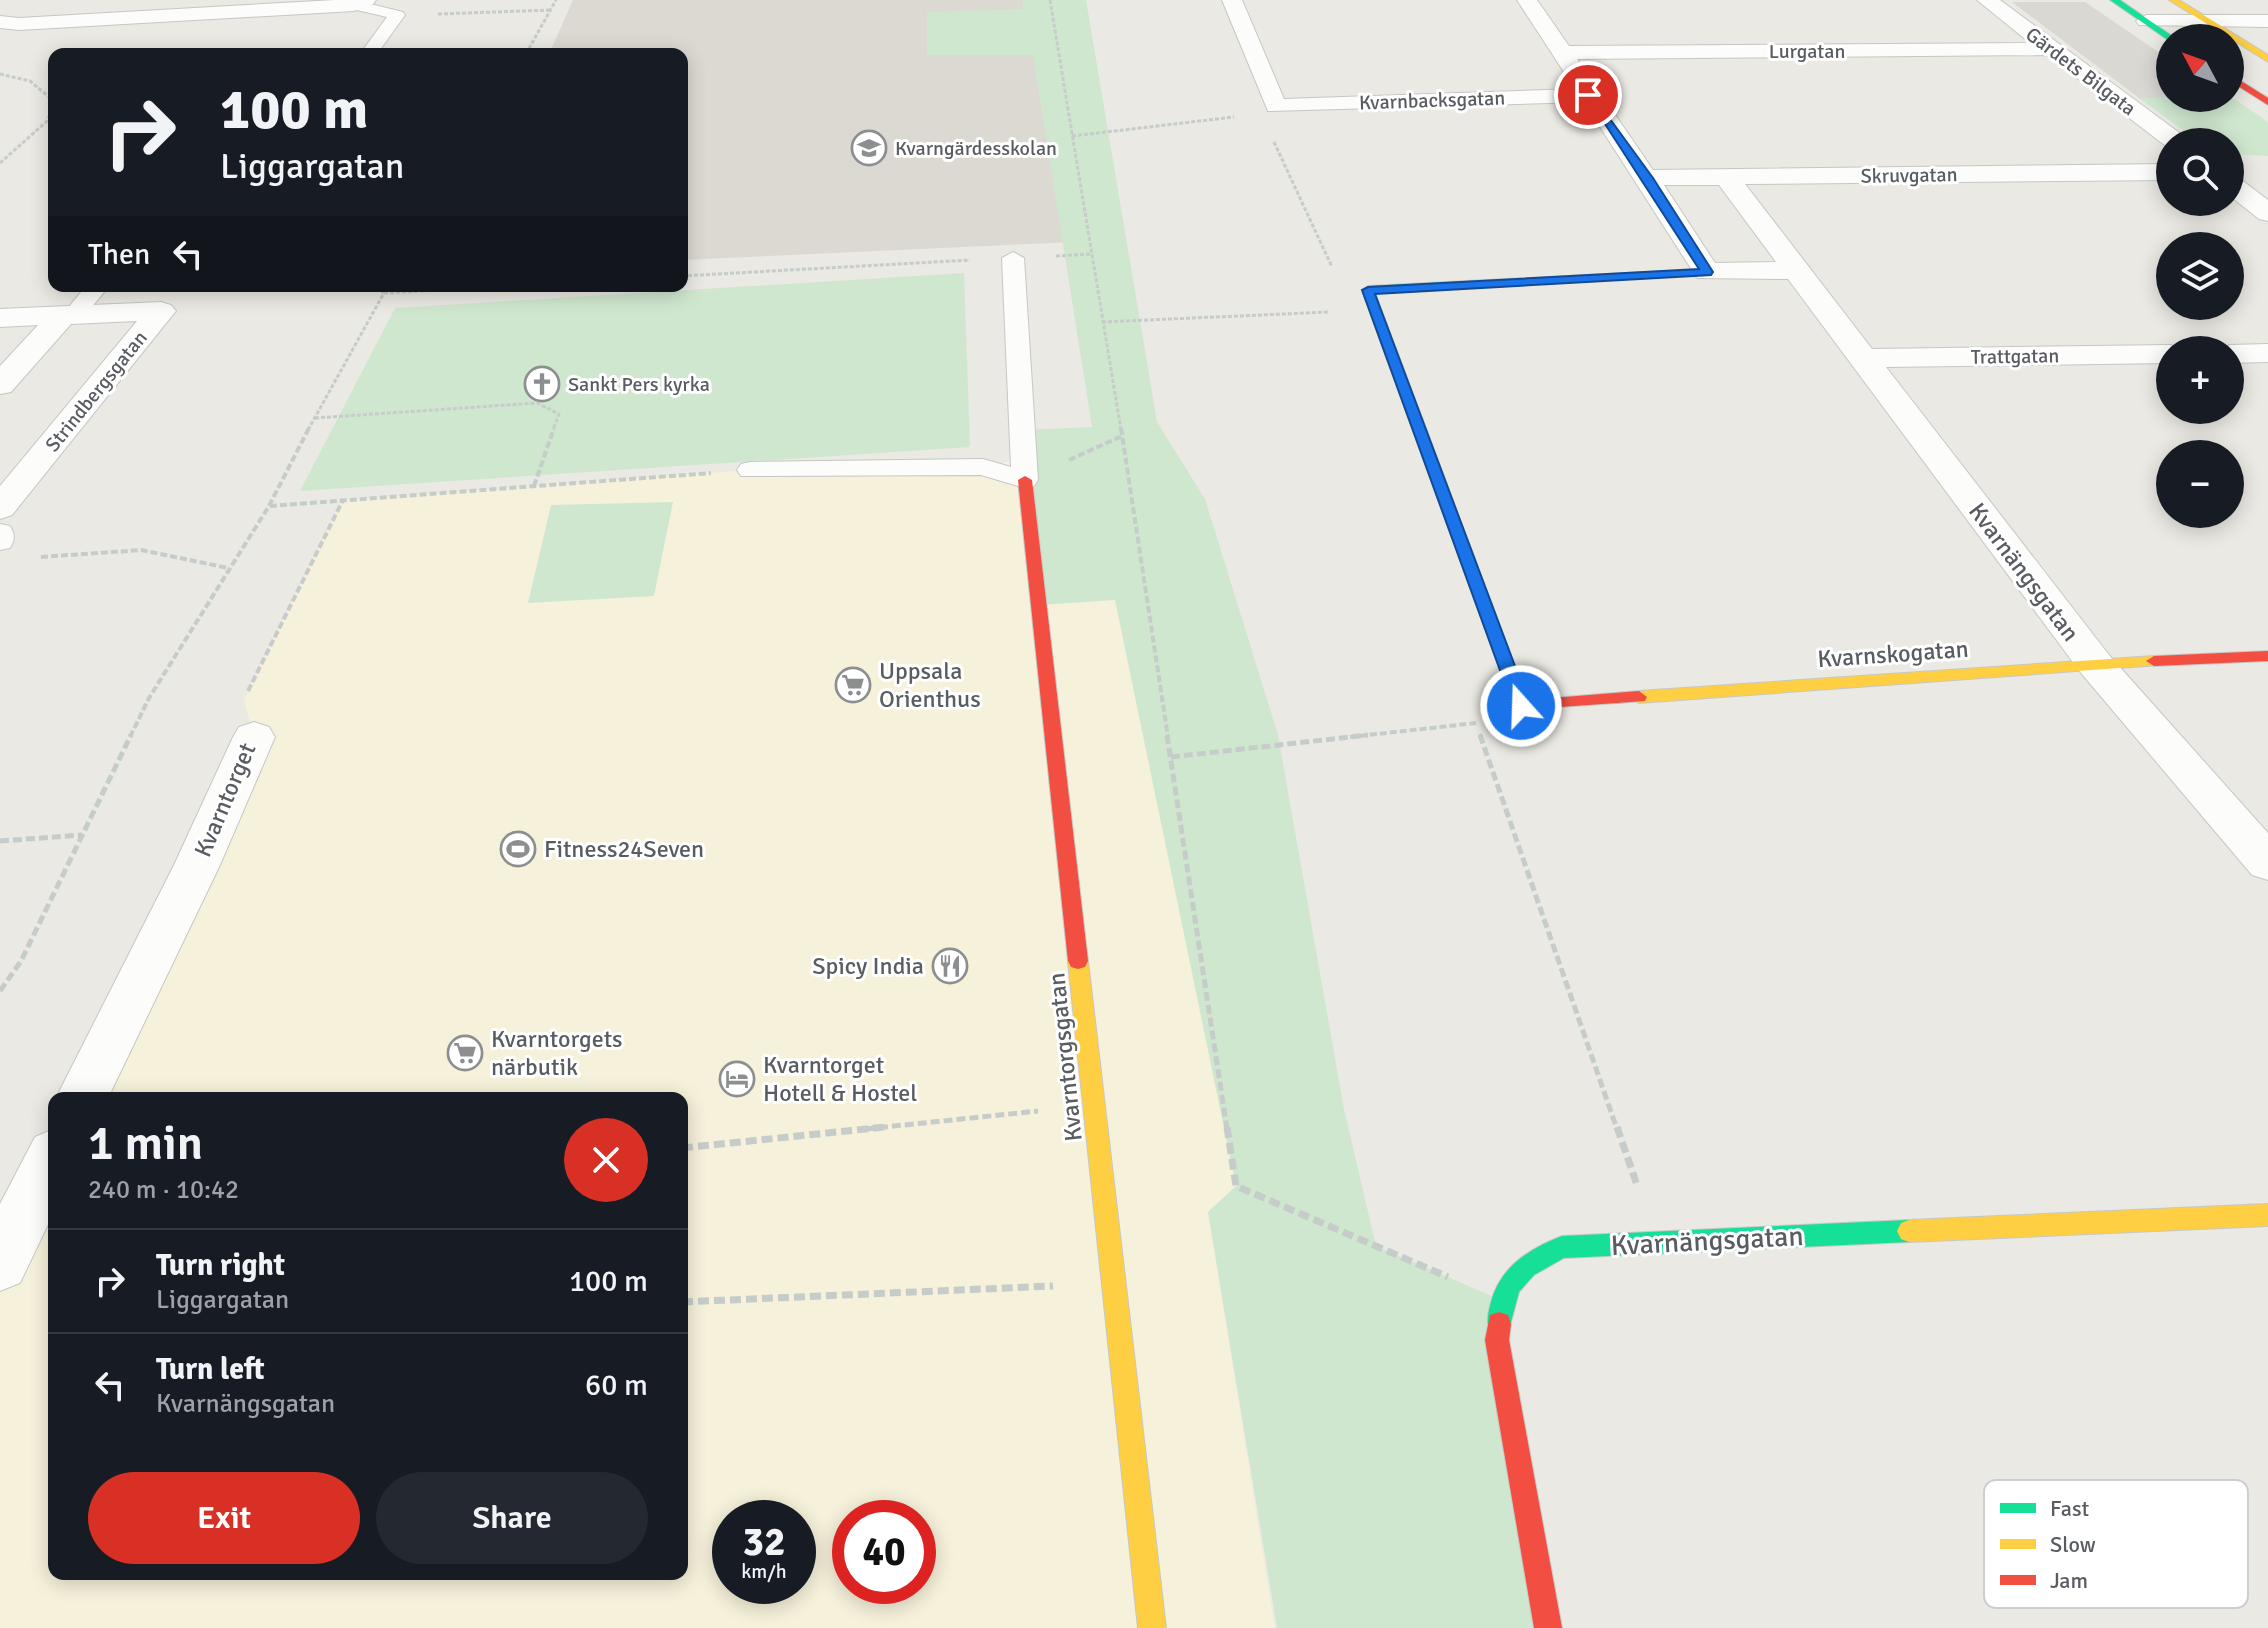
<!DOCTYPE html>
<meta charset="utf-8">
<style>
body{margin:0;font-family:Signika,sans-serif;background:#242831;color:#f1f3f6;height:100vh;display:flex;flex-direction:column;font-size:30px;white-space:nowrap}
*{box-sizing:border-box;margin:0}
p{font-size:26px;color:#9ea1a6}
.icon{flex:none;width:44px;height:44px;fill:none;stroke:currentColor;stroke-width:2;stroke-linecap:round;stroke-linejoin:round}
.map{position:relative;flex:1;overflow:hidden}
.panel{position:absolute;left:48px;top:1092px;width:640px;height:488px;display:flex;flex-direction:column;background:#171b24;border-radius:16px;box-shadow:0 4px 20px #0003}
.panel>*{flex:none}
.hud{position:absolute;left:48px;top:48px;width:640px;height:244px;border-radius:16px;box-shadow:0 4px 20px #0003;background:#171b24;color:#f1f3f6;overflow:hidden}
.needle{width:52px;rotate:311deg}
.fabs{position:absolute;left:2156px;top:24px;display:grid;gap:16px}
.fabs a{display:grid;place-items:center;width:88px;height:88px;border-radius:50%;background:#171b24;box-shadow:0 4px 20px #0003;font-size:40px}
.speed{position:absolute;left:712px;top:1500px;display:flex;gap:16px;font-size:40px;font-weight:700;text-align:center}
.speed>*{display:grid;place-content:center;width:104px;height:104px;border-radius:50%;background:#171b24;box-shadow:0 4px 20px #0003;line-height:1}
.speed small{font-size:20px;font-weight:400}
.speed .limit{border:12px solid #d22;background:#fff;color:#111}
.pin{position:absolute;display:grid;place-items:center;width:68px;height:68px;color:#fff;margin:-34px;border:4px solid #fff;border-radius:50%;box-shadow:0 2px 8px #0007}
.me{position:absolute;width:88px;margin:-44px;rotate:340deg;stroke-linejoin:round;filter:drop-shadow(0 0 6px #0008)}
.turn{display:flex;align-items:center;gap:28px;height:168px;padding:0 40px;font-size:36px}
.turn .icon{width:104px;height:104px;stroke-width:2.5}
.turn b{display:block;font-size:56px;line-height:68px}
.then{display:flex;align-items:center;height:76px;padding:0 40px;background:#0003;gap:16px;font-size:30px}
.round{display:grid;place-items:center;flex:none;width:84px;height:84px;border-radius:42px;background:#242831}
.overview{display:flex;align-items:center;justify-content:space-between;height:136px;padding:0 40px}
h1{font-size:48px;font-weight:600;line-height:60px}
.cta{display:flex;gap:16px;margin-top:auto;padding:16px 40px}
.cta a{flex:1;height:92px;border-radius:48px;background:#d93025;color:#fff;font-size:32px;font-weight:600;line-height:92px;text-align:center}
.cta a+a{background:#242831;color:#f1f3f6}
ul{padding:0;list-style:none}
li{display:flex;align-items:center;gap:24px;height:104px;padding:0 40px;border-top:2px solid #363941}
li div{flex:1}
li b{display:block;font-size:30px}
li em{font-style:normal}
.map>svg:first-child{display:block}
</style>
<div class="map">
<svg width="2268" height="1628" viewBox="0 0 2268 1628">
<rect width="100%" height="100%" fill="#eae9e3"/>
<path fill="#f6f1da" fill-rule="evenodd" d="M1122 436 1236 1186 1208 1212 1275 1628H0V1263L54 1154V1574H682V1098H82L254 738 244 700 343 500 750 470 983 467ZM730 1518H798V1586H730ZM850 1518H918V1586H850Z"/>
<path fill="#d9d8d3" d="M2012 2H2085L2170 60V98H2139Z"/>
<path fill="#dbd9d1" d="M573 0H1033L1071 242 682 260V54H549Z"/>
<g fill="#d0e7cf">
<path d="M1022 0H1086L1157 422 1205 499 1278 735 1344 1109 1376 1246 1501 1300 1548 1628H1277L1208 1212 1236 1186 1115 600 1039 605 1024 430 1092 427 1033 55H927V12L1023 9Z"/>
<path d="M2230 96 2268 122V156L2230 154V142H2199L2139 98Z"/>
<path d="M964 273 970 447 300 491 395 308Z"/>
<path d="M673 502 654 596 528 603 551 505Z"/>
</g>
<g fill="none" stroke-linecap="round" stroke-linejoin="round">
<g stroke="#c6c7c5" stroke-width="2">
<g id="lane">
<path d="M354 0 403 12 405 15 377 54H360L387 17 348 8V2Z"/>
<path d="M1013 252 1024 258 1038 480 1034 486 1025 488 981 475 741 476 737 470 741 464 750 462 983 459 1011 467 1002 258Z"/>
<path d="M86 286H109L82 319H66L63 314Z"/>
<path d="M0 524 10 526C15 534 15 540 10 548L0 550Z"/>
</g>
</g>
<g stroke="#c6c7c5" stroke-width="2">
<g id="street">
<path d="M335 0H376L373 4 354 11 19 30 0 28V16L19 18Z"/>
<path d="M1222 0H1242L1284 99 1575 89 1517 0H1537L1569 46 2030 43 1977 0H2000L2185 137 2188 142H2170V148L2167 147 2047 55 1577 59 1653 170 2170 164V180L1745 184 1872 349 2170 345 2181 348 2182 350H2170V363L1886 367 2109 655 2268 833V880L2252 875 2081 673 1788 279 1697 278 1584 102 1268 111ZM1664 185H1719L1776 262 1715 263Z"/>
<path d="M2146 15H2268V27L2139 25 2136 21Z"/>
<path d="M2230 175 2239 178 2268 200V221L2259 219 2230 196Z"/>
<path d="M161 302 171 305 176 311 171 317 12 515 0 519V486L137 321 71 324 11 392 0 394V366L38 325 0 327V309Z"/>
<path d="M2268 344V362L2230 363V350H2218L2230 345Z"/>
<path d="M254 722 269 727 275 737 220 865 108 1098H56L174 865 233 737 239 727Z"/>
<path d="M54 1129V1212L20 1283 0 1291V1204L35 1137Z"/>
</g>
</g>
<g stroke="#c7c8c7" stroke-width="2">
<g id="fast">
<path d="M2110 0H2120L2175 38 2168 40Z"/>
<path d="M1707 269 1713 272 1711 274 1375 293 1427 431 1420 435 1413 431 1362 290 1368 286Z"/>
<path d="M1909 1220 1917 1223 1921 1231 1917 1239 1909 1242 1564 1258 1534 1275 1519 1292 1508 1333 1499 1336 1490 1333C1486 1322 1488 1313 1491 1302 1501 1266 1529 1249 1562 1236Z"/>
</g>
</g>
<g stroke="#c7c8c7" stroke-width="2">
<g id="slow">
<path d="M2169 0H2179L2268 55V62Z"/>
<path d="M2154 656 2160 657 2162 661 2160 665 1639 703 1631 697 1639 691Z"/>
<path d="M1078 953 1085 955 1088 961 1166 1628H1138L1068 961 1071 955Z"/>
<path d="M2268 1204V1226L1909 1242 1901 1239 1897 1231 1901 1223 1909 1220Z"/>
</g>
</g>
<g stroke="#c7c8c7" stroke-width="2">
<g id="jam">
<path d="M2230 74 2268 98V105L2230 81Z"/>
<path d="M1420 427 1427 431 1527 700 1639 691 1647 697 1645 701 1515 710 1413 431Z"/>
<path d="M1025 476 1032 480 1088 961 1085 967 1078 969 1071 967 1068 961 1018 480Z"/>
<path d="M2268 651V661L2154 666 2146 661 2154 656Z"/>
<path d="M1499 1312 1508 1315 1511 1324 1509 1340 1562 1628H1534L1485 1340 1490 1315Z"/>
</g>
</g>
<g stroke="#c6ccc9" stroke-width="3" stroke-dasharray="4 2" stroke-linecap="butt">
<path d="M1050 0 1121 430"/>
<path d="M438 14 551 10"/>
<path d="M526 54 556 0"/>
<path d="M0 74 30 81 54 101"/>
<path d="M1072 136 1234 117"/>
<path d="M1274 142 1332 267"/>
<path d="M0 163 47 121 54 105"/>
<path d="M1056 256 1091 254"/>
<path d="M682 276 970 260"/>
<path d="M384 293 512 286"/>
<path d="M1102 322 1329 312"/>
<path d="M315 418 537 403 559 414 553 430"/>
<path d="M308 430 384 293 374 286"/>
</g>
<g stroke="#c6ccc9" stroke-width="4" stroke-dasharray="7 3" stroke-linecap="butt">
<path d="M1121 428 1168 737"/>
<path d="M1069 460 1122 436"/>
<path d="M534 486 554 428"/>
<path d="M270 506 711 473"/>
<path d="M41 557 141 550 228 568"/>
<path d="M248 691 343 500"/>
<path d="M1480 734 1481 737"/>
<path d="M130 737 149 698 269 506 309 428"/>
<path d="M1350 737 1476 723"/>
</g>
<g stroke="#c6ccc9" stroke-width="5" stroke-dasharray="9 4" stroke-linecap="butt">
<path d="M1167 735 1227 1129"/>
<path d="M1480 735 1617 1129"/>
<path d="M1171 757 1368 735"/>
<path d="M0 841 82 835"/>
<path d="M0 991 21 961 131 735"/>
<path d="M866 1129 1038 1111"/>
</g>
<g stroke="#c6ccc9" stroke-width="7" stroke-dasharray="11 5" stroke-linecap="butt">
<path d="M1227 1127 1236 1186 1448 1277"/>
<path d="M1617 1127 1637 1185"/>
<path d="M682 1148 885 1127"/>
<path d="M682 1302 1053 1286"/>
</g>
<use href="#lane" fill="#fcfcfb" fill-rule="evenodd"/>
<use href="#street" fill="#fcfcfb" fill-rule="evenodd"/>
<use href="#fast" fill="#16e098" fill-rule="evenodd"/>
<use href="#slow" fill="#ffcf43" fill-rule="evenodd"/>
<use href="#jam" fill="#f24e42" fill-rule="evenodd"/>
</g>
<path fill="#1a73e8" stroke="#114b97" stroke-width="2" d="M1585 93H1591L1653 178 1713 272 1711 275 1375 294 1530 706 1521 711 1513 706 1362 290 1368 287 1699 269Z"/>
<defs>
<g id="school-ring" transform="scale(1.8)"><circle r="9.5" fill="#fff" stroke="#8c8e8f" stroke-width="1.5"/><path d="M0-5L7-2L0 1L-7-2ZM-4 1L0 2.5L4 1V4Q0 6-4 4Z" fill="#8c8e8f"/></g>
<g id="church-ring" transform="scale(1.8)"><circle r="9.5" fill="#fff" stroke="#8c8e8f" stroke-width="1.5"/><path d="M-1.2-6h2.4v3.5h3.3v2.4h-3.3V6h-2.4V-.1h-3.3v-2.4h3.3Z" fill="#8c8e8f"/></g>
<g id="supermarket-ring" transform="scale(1.8)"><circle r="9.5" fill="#fff" stroke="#8c8e8f" stroke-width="1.5"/><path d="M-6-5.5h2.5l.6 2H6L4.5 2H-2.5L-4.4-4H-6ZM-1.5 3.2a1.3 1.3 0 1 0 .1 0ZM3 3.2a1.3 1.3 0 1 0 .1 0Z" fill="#8c8e8f"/></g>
<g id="stadium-ring" transform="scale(1.8)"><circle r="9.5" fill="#fff" stroke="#8c8e8f" stroke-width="1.5"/><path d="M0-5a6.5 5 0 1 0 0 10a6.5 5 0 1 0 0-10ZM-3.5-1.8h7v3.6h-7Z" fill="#8c8e8f"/></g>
<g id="restaurant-ring" transform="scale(1.8)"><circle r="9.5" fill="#fff" stroke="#8c8e8f" stroke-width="1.5"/><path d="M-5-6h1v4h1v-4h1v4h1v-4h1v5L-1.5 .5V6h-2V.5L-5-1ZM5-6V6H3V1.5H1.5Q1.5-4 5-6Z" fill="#8c8e8f"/></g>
<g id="hotel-ring" transform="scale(1.8)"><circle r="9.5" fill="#fff" stroke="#8c8e8f" stroke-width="1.5"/><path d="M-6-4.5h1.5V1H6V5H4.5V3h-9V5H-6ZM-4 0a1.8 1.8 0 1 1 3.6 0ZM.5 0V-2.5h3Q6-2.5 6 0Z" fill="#8c8e8f"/></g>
</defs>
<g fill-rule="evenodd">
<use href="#school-ring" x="869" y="148"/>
<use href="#church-ring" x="542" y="384"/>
<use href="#supermarket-ring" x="853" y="685"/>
<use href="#stadium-ring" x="518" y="849"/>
<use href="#restaurant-ring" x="950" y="966"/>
<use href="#supermarket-ring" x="465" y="1053"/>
<use href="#hotel-ring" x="737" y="1079"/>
</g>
<g text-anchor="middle" stroke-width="6" stroke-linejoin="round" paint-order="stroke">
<g font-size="20" fill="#595d62" stroke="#fff">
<text x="1807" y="58">Lurgatan</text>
<text transform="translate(2081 71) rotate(37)" y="7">Gärdets Bilgata</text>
<text transform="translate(1432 100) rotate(-2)" y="7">Kvarnbacksgatan</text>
<text transform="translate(1909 175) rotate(-1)" y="7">Skruvgatan</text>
<text transform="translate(2015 356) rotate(-1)" y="7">Trattgatan</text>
<text transform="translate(96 391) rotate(-51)" y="7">Strindbergsgatan</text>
</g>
<g font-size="20" fill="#595d62" stroke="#fff" text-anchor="start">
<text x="895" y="155">Kvarngärdesskolan</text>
<text x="568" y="391">Sankt Pers kyrka</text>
</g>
<g font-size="24" fill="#595d62" stroke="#fff">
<text transform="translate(2024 572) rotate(53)" y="8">Kvarnängsgatan</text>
<text transform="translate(1893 654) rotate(-4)" y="8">Kvarnskogatan</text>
<text transform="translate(225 800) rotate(-67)" y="8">Kvarntorget</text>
<text transform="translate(1065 1057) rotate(-96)" y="8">Kvarntorgsgatan</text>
</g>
<g font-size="24" fill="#595d62" stroke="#fff" text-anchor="start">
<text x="879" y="679">Uppsala<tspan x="879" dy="28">Orienthus</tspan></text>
<text x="544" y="857">Fitness24Seven</text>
<text x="924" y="974" text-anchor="end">Spicy India</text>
<text x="491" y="1047">Kvarntorgets<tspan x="491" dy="28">närbutik</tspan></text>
<text x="763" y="1073">Kvarntorget<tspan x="763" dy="28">Hotell &amp; Hostel</tspan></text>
</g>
<g font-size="28" fill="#595d62" stroke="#fff">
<text transform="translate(1707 1240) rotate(-3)" y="10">Kvarnängsgatan</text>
</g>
</g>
<rect x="1984" y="1480" width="264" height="128" rx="12" fill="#fff" stroke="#cdced0" stroke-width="2"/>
<rect x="2000" y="1503" width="36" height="10" fill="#16e098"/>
<rect x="2000" y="1539" width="36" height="10" fill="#ffcf43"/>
<rect x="2000" y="1575" width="36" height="10" fill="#f24e42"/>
<g font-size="22" fill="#595d62">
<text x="2050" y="1516">Fast</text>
<text x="2050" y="1552">Slow</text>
<text x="2050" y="1588">Jam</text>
</g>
</svg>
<div class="fabs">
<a><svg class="needle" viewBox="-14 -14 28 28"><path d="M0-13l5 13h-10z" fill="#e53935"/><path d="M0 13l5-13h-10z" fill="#9ea1a6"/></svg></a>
<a><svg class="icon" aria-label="search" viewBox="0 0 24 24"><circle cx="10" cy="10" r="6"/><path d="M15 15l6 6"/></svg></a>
<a><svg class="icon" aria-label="layers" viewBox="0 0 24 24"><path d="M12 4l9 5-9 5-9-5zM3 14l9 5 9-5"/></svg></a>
<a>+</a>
<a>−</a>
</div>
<div class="speed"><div>32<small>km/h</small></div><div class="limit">40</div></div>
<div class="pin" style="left:1588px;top:95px;background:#d93025"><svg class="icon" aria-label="arrive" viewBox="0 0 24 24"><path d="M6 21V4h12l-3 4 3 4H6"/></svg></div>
<svg class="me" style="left:1521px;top:706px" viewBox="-20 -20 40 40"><circle r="17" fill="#1a73e8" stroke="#fff" stroke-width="3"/><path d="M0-11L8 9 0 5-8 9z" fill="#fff"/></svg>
<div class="hud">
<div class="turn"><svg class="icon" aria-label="right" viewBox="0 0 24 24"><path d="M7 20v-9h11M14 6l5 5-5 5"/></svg><div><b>100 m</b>Liggargatan</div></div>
<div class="then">Then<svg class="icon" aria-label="left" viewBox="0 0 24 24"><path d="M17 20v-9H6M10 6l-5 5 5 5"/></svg></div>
</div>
<section class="panel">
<div class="overview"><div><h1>1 min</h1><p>240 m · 10:42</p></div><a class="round" style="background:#d93025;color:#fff"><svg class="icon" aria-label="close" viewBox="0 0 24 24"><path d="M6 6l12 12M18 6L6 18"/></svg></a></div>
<ul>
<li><svg class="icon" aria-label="right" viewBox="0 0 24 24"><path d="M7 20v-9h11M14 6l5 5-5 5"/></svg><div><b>Turn right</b><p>Liggargatan</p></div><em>100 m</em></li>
<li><svg class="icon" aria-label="left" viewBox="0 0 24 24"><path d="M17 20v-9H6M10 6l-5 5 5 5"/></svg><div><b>Turn left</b><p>Kvarnängsgatan</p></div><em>60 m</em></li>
</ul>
<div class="cta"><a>Exit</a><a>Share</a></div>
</section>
</div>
